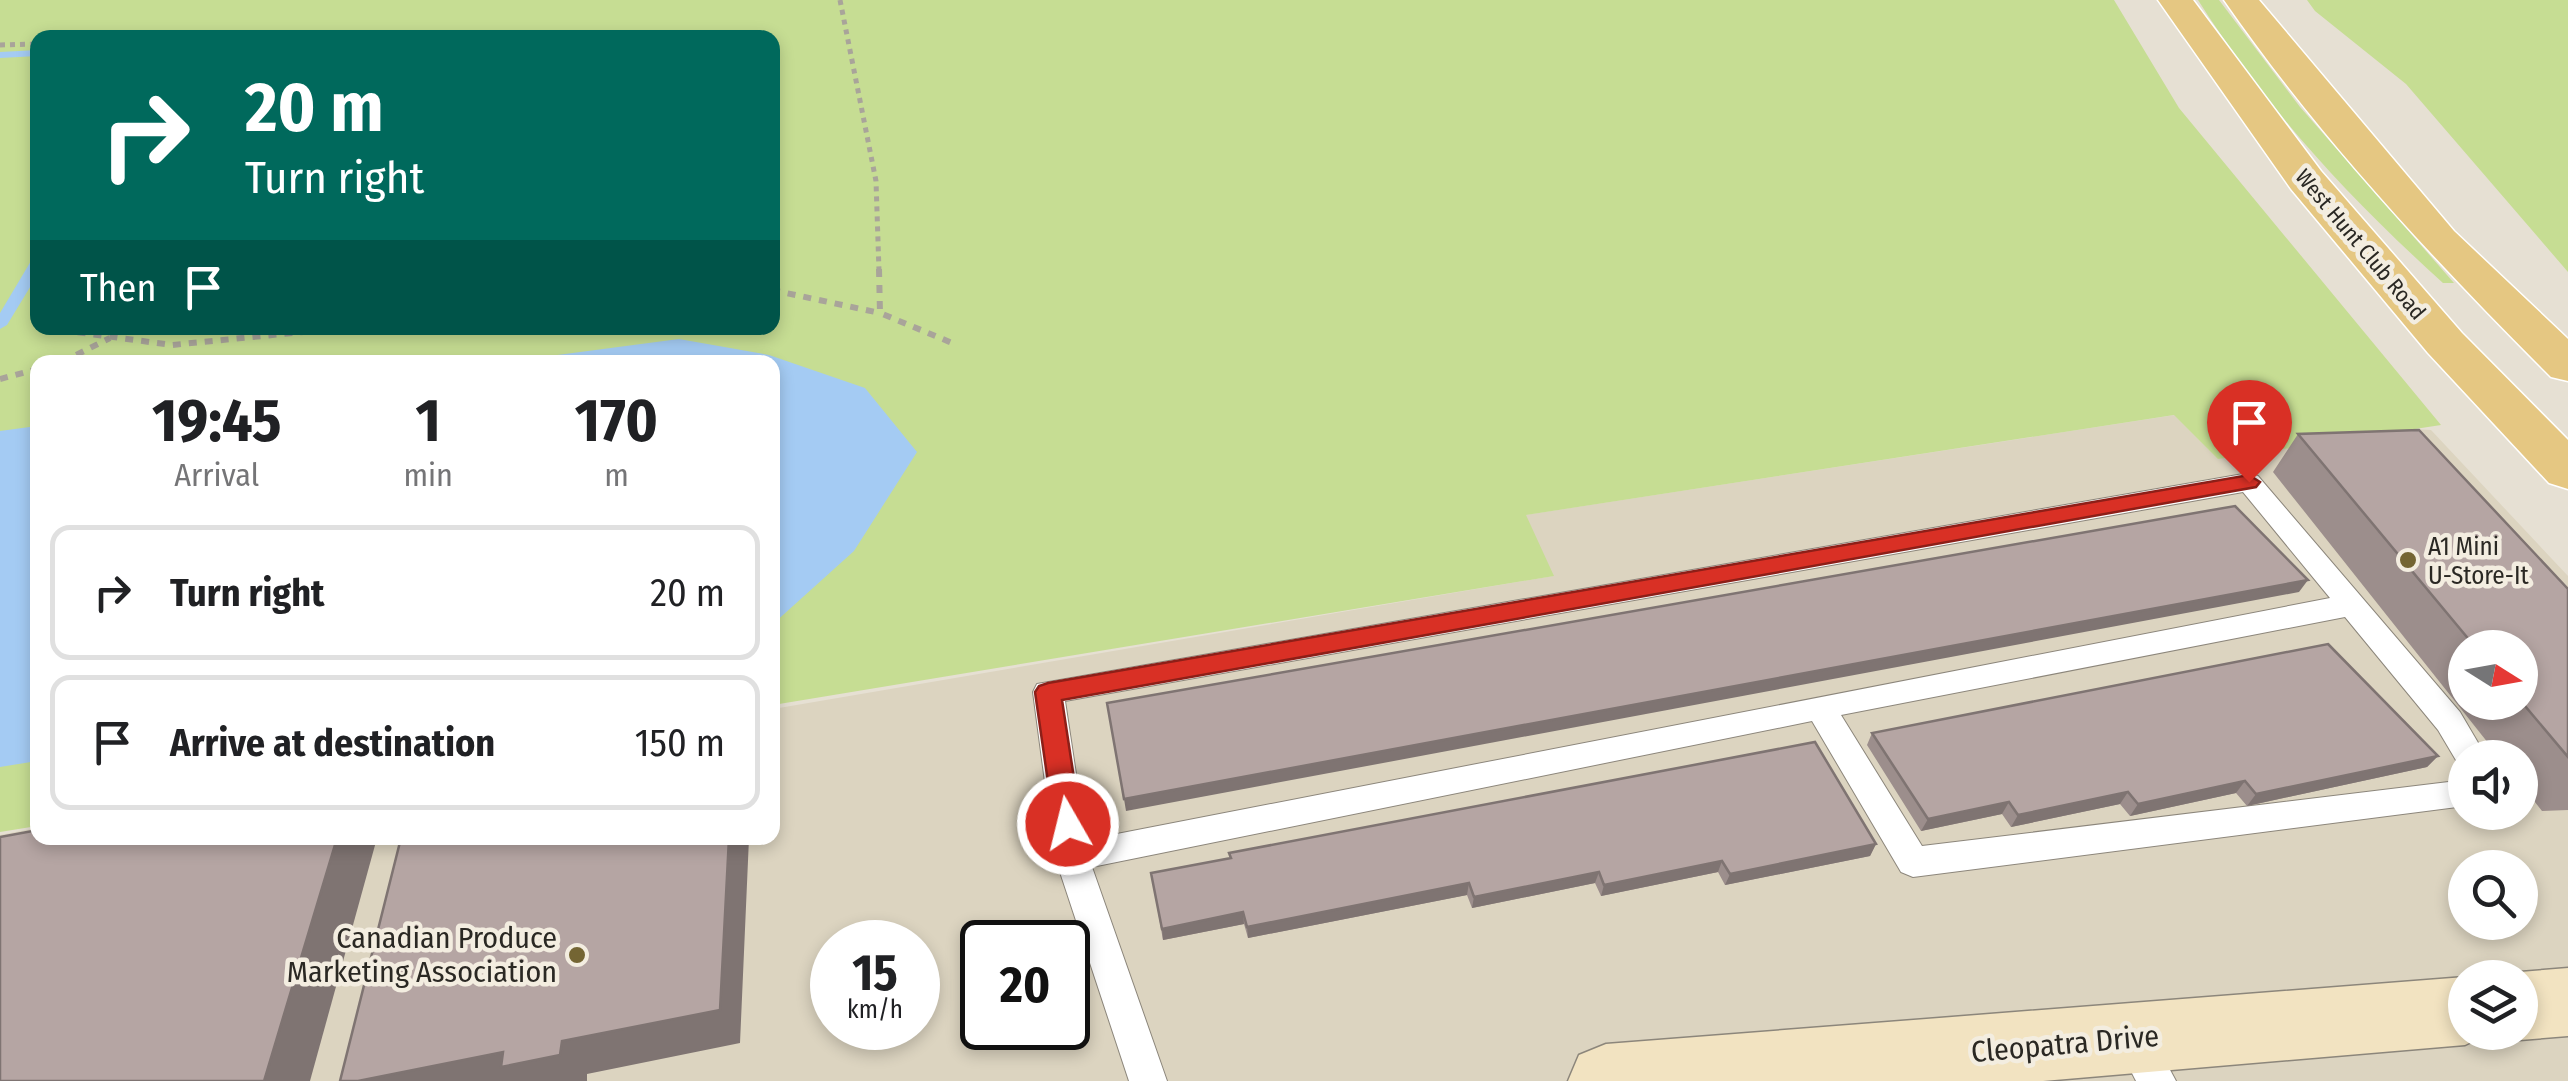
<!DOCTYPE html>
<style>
body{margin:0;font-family:"Fira Sans Condensed",sans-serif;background:#f6f6f6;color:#202124;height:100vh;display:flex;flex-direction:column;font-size:38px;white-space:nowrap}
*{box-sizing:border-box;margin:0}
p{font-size:32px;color:#757577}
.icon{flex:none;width:55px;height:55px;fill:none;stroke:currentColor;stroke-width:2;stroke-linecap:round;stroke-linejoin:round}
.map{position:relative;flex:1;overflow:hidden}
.side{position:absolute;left:30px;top:355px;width:750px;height:490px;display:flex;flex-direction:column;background:#fff;border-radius:20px;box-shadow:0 5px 15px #0003}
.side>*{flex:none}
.hud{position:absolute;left:30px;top:30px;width:750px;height:305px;border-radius:20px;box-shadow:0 5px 15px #0003;background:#00695c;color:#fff;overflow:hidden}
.needle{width:65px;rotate:101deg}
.fabs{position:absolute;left:2448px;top:630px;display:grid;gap:20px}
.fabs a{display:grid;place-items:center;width:90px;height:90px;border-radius:50%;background:#fff;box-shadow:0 5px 15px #0003;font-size:50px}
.speed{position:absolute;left:810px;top:920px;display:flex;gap:20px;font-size:50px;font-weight:700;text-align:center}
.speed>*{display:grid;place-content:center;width:130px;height:130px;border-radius:50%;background:#fff;box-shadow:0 5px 15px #0003;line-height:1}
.speed small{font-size:25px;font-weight:400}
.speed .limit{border:5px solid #111;border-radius:15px;background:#fff;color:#111}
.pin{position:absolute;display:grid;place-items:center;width:85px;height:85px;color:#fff;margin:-102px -42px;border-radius:50% 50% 50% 0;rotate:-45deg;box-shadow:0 0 10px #0007}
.pin .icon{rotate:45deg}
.me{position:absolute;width:110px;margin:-55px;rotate:352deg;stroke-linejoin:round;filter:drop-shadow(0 0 8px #0008)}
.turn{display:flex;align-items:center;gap:35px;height:210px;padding:0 50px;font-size:45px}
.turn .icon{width:130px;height:130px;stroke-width:2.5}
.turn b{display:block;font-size:70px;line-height:85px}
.then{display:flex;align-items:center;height:95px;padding:0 50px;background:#0003;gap:20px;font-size:38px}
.eta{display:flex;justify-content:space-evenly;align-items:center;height:170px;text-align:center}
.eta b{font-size:60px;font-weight:700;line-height:70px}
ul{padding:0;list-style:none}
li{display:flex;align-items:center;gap:30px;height:135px;margin:0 20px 15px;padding:0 30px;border:5px solid #e0e0e0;border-radius:20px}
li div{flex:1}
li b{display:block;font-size:38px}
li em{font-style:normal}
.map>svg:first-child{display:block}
</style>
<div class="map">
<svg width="2568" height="1081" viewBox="0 0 2568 1081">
<rect width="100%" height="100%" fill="#e6e0d3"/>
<path fill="#dcd4c0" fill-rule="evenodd" d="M2175 415 2431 430 2568 576V1081H0V835L37 828 38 838H772L773 709 1553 576 1525 515ZM2465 648H2520V702H2465ZM2465 758H2520V812H2465ZM2465 868H2520V922H2465ZM832 942H918V1028H832ZM982 942H1068V1028H982ZM2465 978H2520V1032H2465Z"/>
<g fill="#c6dd93" fill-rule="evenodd">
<path d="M0 0H2114L2179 108 2441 425 2218 459 2174 415 1526 515 1554 576 773 705 772 362H38L37 826 0 832ZM38 38H772V328H38Z"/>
<path d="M2198 0H2219L2300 107 2454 283H2443C2344 193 2270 113 2198 0Z"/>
<path d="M2307 0H2568V272L2406 84 2315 11Z"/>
</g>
<g fill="#a4cbf3">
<path d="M679 339 769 355 865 388 917 452 854 551 773 624 772 362H505Z"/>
<path d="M37 426V761L0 767V431Z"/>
</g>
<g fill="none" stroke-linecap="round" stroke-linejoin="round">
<g fill="#a4cbf3" fill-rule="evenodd">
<path d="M38 50V56L0 58V52Z"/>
<path d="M38 257V274L7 325 0 329V313L31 261Z"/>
</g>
<g stroke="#8c867b" stroke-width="2">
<g id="lane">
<path d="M2249 473 2258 476 2460 712 2487 758H2465V769L2460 767 2438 730 2345 617 1841 715 1922 846 2465 780V806L1913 877 1901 872 1812 721 1092 867 1167 1081H1129L1055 857 1033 692 1037 684ZM2243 492 2330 598 1086 840 1065 701Z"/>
<path d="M2134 1022 2147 1027 2176 1081H2136L2115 1040 2121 1027Z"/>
</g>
</g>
<g stroke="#8c867b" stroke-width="3">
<g id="secondary">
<path d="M2568 968V1036L2520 1040 2500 1032H2520V978H2505L2520 972Z"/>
<path d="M2465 977V1032H2492L2465 1045 2043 1081H1568L1579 1055 1606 1044Z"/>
</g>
</g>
<g stroke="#fff" stroke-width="3">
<g id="primary">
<path d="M2158 0H2193L2321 171 2462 333 2568 440V489L2549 483 2428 353 2291 189Z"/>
<path d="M2224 0H2259L2454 231 2568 339V381L2551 377C2433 259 2319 137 2224 0Z"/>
</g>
</g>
<g stroke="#a9a49a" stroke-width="5" stroke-dasharray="5 5" stroke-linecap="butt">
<path d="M840 0 876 181 879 271"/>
<path d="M171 38H201"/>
<path d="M0 45 38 44"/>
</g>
<g stroke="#a9a49a" stroke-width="6" stroke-dasharray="8 8" stroke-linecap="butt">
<path d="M879 269 880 313 957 345"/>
<path d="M772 290 880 313"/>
<path d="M46 328 172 345 343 328"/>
<path d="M62 362 110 338"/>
<path d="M0 379 38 369"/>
</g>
<use href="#lane" fill="#fff" fill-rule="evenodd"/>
<use href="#secondary" fill="#f2e3c1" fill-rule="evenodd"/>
<use href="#primary" fill="#e5c782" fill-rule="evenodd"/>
</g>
<g fill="#9c8e8c" fill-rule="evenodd">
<path d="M2298 434 2568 589V810L2542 811 2520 783V758H2500L2273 472ZM2465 648H2520V702H2465Z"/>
<path d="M1872 733 2438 756 2427 767 2247 806 2236 793 2130 816 2120 804 2011 827 2002 814 1921 831 1867 745Z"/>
<path d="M1876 844 1870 856 1725 885 1718 872 1601 896 1595 883 1472 908 1467 895 1248 938 1244 924 1163 940 1151 873 1230 858 1229 853Z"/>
</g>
<g fill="#7f7472">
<path d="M2308 580 2299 592 1126 811 1124 799Z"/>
<path d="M2438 756 2427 767 2247 806 2256 794Z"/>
<path d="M2245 781 2236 793 2130 816 2138 804Z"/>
<path d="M2128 792 2120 804 2011 827 2018 815Z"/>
<path d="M2009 802 2002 814 1921 831 1928 819Z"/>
<path d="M337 838H377L310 1081H264Z"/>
<path d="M729 838H749L740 1043 587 1074V1081H358L562 1041Z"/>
<path d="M1876 844 1870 856 1725 885 1730 874Z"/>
<path d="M1722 861 1718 872 1601 896 1604 885Z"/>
<path d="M1599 872 1595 883 1472 908 1474 897Z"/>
<path d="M1469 883 1467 895 1248 938 1247 927Z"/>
<path d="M1243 912 1244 924 1163 940 1162 929Z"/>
</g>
<g fill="#b5a5a3" stroke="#7f7472" stroke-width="2.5">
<path d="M2419 430 2568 589V757L2520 700V648H2476L2298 434Z"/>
<path d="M2235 506 2308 580 1124 799 1107 703Z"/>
<path d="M2328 644 2438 756 2256 794 2245 781 2138 804 2128 792 2018 815 2009 802 1928 819 1872 733Z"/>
<path d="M1815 742 1876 844 1730 874 1722 861 1604 885 1599 872 1474 897 1469 883 1247 927 1243 912 1162 929 1151 873 1231 858 1229 853Z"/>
<path d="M38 830V838H337L264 1081H0V837Z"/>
<path d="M401 838H729L720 1010 562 1041 560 1055 501 1067 503 1052 358 1081H340Z"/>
</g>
<path fill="#d93025" stroke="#8d1f18" stroke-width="2.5" d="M2249 475 2260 482 2256 487 1062 700 1081 824 1077 832 1068 835 1058 832 1054 824 1035 692 1039 686 1048 683Z"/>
<g fill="#746533" stroke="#f3ede0" stroke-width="4">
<circle cx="2408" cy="560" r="10"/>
<circle cx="577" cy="955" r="10"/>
</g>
<g text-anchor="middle" stroke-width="9" stroke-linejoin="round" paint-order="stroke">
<g font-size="22" fill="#2a2823" stroke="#f3ede0">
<text transform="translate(2361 244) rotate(50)" y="8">West Hunt Club Road</text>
</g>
<g font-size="25" fill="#2a2823" stroke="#f3ede0" text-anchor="start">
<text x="2428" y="555">A1 Mini<tspan x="2428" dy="29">U-Store-It</tspan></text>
</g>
<g font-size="30" fill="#2a2823" stroke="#f3ede0" text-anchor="end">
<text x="557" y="948">Canadian Produce<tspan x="557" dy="34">Marketing Association</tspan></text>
</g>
<g font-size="30" fill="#2a2823" stroke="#f3ede0">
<text transform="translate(2065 1044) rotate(-5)" y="10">Cleopatra Drive</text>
</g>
</g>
</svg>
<div class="fabs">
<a><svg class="needle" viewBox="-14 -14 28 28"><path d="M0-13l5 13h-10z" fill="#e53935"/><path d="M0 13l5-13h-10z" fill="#757577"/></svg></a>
<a><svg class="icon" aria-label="sound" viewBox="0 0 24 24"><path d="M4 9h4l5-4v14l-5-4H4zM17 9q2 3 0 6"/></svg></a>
<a><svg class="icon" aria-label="search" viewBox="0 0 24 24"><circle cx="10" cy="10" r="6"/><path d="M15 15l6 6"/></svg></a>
<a><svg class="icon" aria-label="layers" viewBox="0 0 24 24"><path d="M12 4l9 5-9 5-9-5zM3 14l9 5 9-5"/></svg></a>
</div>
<div class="speed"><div>15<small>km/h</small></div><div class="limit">20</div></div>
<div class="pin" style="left:2249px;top:482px;background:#d93025"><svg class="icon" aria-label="arrive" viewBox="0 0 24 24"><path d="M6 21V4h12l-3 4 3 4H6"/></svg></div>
<svg class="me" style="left:1068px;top:824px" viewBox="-20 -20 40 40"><circle r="17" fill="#d93025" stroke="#fff" stroke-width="3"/><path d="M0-11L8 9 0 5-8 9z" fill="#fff"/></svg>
<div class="hud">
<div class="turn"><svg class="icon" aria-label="right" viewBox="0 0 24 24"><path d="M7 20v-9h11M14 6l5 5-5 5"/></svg><div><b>20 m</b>Turn right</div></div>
<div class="then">Then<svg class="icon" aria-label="arrive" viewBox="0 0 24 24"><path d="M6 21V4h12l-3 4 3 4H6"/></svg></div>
</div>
<section class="side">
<div class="eta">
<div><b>19:45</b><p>Arrival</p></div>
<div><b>1</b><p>min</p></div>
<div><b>170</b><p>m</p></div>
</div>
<ul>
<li><svg class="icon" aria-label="right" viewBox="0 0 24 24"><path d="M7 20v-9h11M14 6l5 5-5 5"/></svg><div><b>Turn right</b></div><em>20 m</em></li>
<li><svg class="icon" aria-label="arrive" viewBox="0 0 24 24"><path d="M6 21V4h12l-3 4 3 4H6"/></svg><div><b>Arrive at destination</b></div><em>150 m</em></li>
</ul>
</section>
</div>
